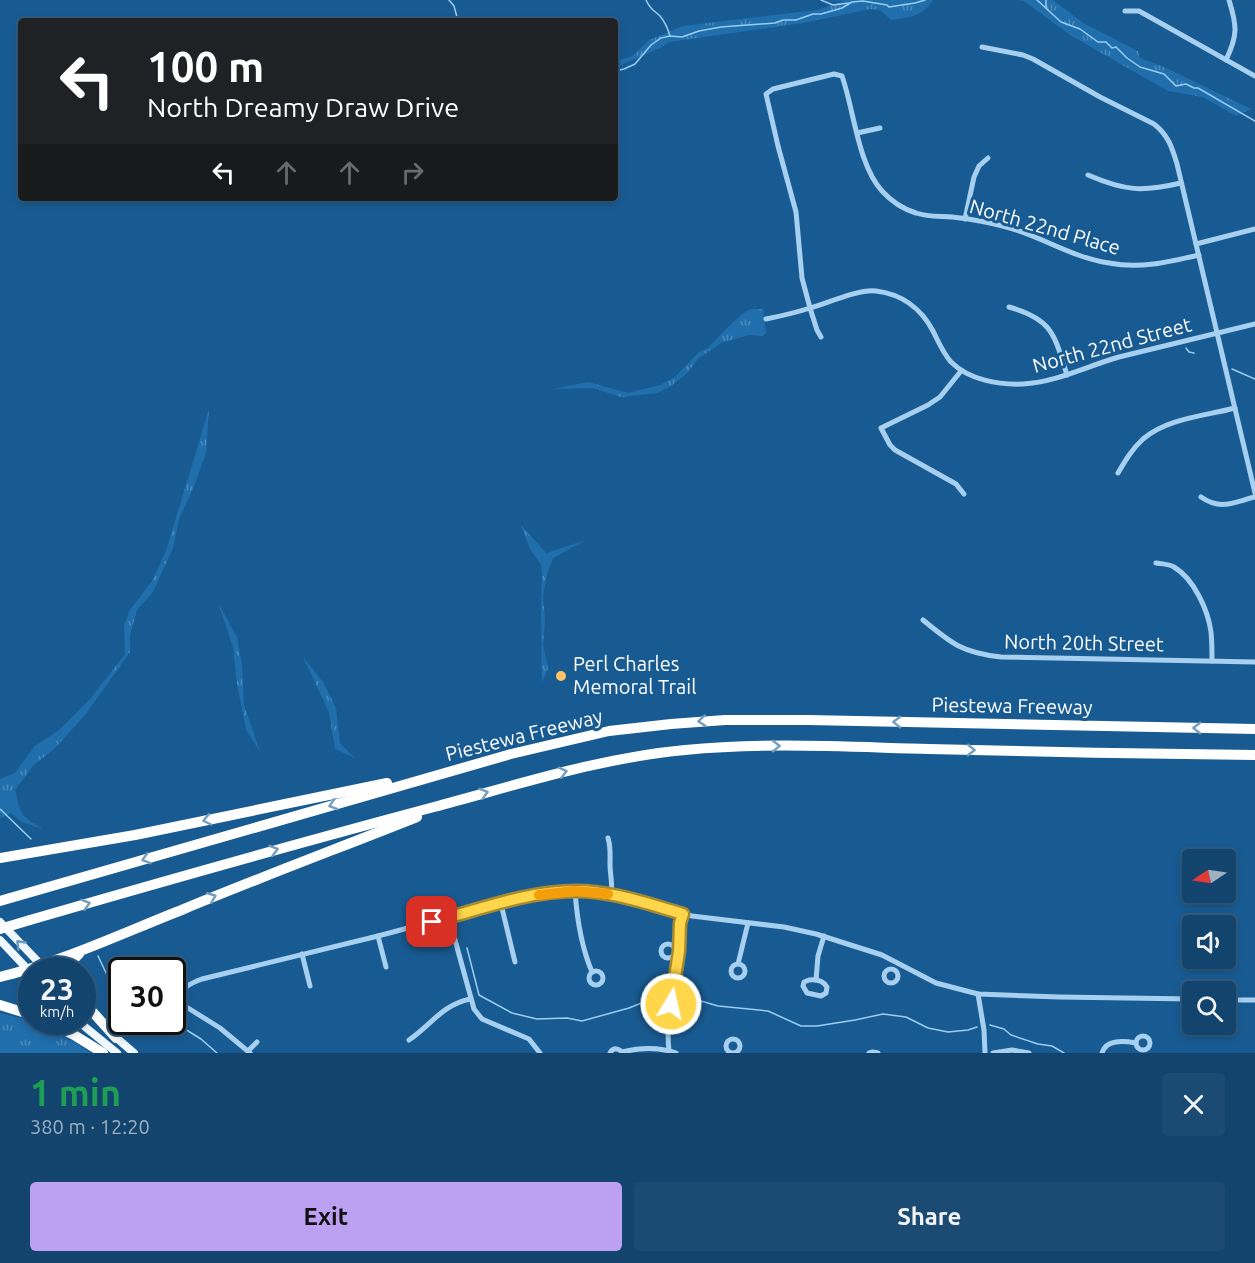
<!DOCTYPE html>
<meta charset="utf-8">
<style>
body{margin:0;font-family:Ubuntu,sans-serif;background:#1b4b73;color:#f1f3f6;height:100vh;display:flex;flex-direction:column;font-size:22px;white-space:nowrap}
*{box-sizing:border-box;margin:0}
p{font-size:20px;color:#9cb0c2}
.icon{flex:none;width:33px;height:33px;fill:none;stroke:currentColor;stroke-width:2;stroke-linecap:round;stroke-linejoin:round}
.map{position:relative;height:1053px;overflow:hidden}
.sheet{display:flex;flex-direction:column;background:#12446e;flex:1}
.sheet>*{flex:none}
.banner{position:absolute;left:18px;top:18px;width:600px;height:183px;border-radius:6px;box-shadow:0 3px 9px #0003,0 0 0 2px #315c81;background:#202124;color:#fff;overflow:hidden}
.needle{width:39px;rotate:257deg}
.controls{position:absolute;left:1182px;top:849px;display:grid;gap:12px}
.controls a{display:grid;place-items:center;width:54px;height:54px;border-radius:6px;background:#12446e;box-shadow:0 3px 9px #0003,0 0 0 2px #315c81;font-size:30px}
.speed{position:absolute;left:18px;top:957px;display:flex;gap:12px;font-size:30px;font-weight:700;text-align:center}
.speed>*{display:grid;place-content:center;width:78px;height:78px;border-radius:50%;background:#12446e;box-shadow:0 3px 9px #0003,0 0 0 2px #315c81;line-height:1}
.speed small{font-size:15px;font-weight:400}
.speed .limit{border:3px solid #111;border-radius:9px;background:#fff;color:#111}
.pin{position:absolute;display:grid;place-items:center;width:51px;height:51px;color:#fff;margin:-26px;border-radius:12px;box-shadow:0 3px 9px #0006}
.me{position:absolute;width:66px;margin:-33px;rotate:9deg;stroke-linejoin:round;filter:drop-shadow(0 0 4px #0008)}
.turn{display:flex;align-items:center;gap:21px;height:126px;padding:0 30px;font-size:27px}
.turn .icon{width:78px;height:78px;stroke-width:2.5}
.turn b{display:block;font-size:42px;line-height:51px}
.lanes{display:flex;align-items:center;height:57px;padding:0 30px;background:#0003;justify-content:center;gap:30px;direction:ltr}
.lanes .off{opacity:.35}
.round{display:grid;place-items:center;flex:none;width:63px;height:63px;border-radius:6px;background:#1b4b73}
.overview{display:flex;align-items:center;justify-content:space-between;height:102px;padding:0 30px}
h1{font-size:36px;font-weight:600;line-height:45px;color:#1e9e55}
.cta{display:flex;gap:12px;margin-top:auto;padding:12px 30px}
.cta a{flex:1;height:69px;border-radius:6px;background:#bca0f2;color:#111;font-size:24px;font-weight:600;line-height:69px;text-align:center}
.cta a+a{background:#1b4b73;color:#f1f3f6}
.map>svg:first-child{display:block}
</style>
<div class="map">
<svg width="1255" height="1053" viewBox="0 0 1255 1053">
<defs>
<pattern id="grass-tufts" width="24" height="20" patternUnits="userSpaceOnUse" patternTransform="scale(1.5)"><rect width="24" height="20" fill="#206eac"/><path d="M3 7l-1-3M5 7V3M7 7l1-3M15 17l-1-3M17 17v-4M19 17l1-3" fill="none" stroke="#4d8bbd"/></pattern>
</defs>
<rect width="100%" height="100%" fill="#185b92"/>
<g fill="url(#grass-tufts)">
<path d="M826 0H933C924 16 908 18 891 20L880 10 870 9 803 23 669 42 660 48 615 68V61L633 56 649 40 683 26 817 10 844 1Z"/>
<path d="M1019 0H1053L1083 23 1138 51 1140 58 1164 67 1251 109 1236 116 1203 97 1168 91 1070 35 1024 1Z"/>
<path d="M750 309H763L766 333 762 336 749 335 721 343 699 358 686 374 671 386 657 393 621 397 593 388 553 389 588 382 628 393 660 385 675 377 699 352 708 348 728 327 741 315Z"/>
<path d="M209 409 206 453 193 489 179 519 173 548 153 592 137 610 130 635V652L85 715 55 748 33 766 15 790C21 816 20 815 43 829L22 822 11 813 0 818V779L15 773 35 746 59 730 91 698 125 654 124 625 130 610 152 581 166 551Z"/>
<path d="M521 525 546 553 586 540 553 558 547 574 543 596 545 621 543 644 548 669 542 682 541 618 542 573 541 565 529 547Z"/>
<path d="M219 605 237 637 242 665 244 705 260 752 246 729 237 684 233 647Z"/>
<path d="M303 657 323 682 336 708 340 743 355 758 335 749 329 712Z"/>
<path d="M0 1013 28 1020 74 1042 91 1053H0Z"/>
</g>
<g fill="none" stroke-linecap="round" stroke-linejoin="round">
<g stroke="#9acdf2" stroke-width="1.5">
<path d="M449 0 454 6 458 21"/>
<path d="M646 0C651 11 653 9 660 16 665 22 668 29 670 36"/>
<path d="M821 0 833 5 849 3"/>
<path d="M1037 0 1061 22 1080 29 1098 42H1106L1112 48 1116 47 1127 58 1140 67 1164 74 1176 86 1186 84 1194 88H1198L1255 121"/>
<path d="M1046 8V0"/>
<path d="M615 71 624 69 635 64 651 45 661 38 670 36 682 37 699 31 721 27 775 23 783 20H796L813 14H821L842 8 852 2 863 1 887 5 889 7 915 3 925 0"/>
<path d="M1186 348 1189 352 1194 353"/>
<path d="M1232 369 1255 379"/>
<path d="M0 809 31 839"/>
<path d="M467 948 479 995 512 1013 537 1019 567 1018 582 1021 629 1008 649 1000 665 998"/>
<path d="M98 956 118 998 122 1000"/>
<path d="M681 999 701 1001 718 1006 768 1011 801 1026H817L855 1020 883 1014 906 1017 928 1028 948 1032 968 1030 977 1027"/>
<path d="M172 1021 201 1039 217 1053"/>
<path d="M990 1025 1004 1029 1011 1035 1038 1044 1052 1046 1064 1053"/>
</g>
<g stroke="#a7d0f0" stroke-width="5">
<path d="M1125 11H1139L1255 76"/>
<path d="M982 47 1023 55 1033 59 1100 97 1154 124C1168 135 1172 147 1177 164L1255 493"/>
<path d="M1226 60C1238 35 1237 26 1229 0"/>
<path d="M857 133 880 128"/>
<path d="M1088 175C1125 191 1142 192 1181 183"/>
<path d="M965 219 974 177 979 166 988 158"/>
<path d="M1196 244 1255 229"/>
<path d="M1009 307C1053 320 1054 334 1067 375"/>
<path d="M766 319C781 316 795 313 810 308 828 303 858 289 876 291 901 294 921 308 933 331 938 341 943 353 951 362 969 380 999 385 1023 384 1057 382 1087 366 1119 357L1255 324"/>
<path d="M821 337 817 330 810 308 802 278 796 212 778 146 766 94 773 89 834 74 842 76C854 110 858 165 882 191 891 201 903 209 916 213 928 217 940 216 952 217 971 219 992 223 1010 228 1044 238 1074 258 1109 263 1140 269 1169 262 1199 255"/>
<path d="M961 371 940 397 928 405 881 428 890 445 895 450 956 484 964 494"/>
<path d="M1118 473C1125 461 1132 449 1143 439 1168 418 1205 416 1235 408"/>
<path d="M1201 497C1221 511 1234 502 1255 497"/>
<path d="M1156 563C1162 564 1169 564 1174 567 1194 579 1208 610 1211 632 1212 641 1212 651 1212 661"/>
<path d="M923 620C952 644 963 653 1001 657L1255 662"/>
<path d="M608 838C611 848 610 854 610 864 610 875 613 884 611 895"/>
<path d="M575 891C577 920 581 946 592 972"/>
<path d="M501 904 515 962"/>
<path d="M449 918 474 1009 482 1019 529 1039 540 1053"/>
<path d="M378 936 386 967"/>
<circle cx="668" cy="951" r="7"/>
<path d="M302 954 310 986"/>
<circle cx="738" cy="971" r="7"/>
<path d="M738 964 748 923"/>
<circle cx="891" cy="976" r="7"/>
<circle cx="596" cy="978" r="7"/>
<path d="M809 980C816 979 823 980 827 987L826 993 821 996 807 993 803 986 804 982Z"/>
<path d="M816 980 818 956 824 936"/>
<path d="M978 994 984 1030 985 1053"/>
<path d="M1226 1000H1255"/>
<circle cx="1143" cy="1043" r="7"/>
<circle cx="733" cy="1046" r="7"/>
<path d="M409 1040C431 1025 442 1005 470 999"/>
<path d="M248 1051 257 1042"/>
<path d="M669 1051C665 1017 676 985 679 951 680 938 679 926 683 914"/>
<path d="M622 1052C639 1048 659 1047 676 1053"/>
<path d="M250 1053 220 1028 180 1003 176 999C181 988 191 983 202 979L378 936 521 898 554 892 575 891 611 895 644 902 692 916 784 927 816 934 882 955 936 983 978 994 1059 997 1192 999"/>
<path d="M610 1053C613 1047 619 1048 623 1053"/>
<path d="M869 1053 873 1052 878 1053"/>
<path d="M993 1053 1012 1050 1029 1053"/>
<path d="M1102 1053C1106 1039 1124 1041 1136 1043"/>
</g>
<g stroke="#f0f8ff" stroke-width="8">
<path d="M0 922 46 970"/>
<path d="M0 940 32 974"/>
<path d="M79 1022 117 1053"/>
<path d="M112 1034 134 1053"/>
</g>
<g stroke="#fff" stroke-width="10">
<path d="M0 858 135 835 387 783"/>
<path d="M0 901 511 754 609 731 671 724 725 720H808L1255 729"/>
<path d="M30 920C164 881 299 843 434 807 517 785 599 758 685 750 766 742 848 747 929 749 1038 752 1146 754 1255 755"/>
<path d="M67 970 71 962 79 954"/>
<path d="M0 977C64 961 123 933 184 909 261 877 339 848 417 817"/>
<path d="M82 1000 116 1038"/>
<path d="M0 1005 32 1015"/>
<path d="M48 1022 74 1035 103 1053"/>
</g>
<path stroke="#fff" stroke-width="10" d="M0 929 30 920"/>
</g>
<defs><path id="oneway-chevron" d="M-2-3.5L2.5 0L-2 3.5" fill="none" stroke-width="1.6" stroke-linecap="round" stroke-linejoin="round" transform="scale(1.5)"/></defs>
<g stroke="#749dbe">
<use href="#oneway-chevron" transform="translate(702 721) rotate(175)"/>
<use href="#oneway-chevron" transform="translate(897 722) rotate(-179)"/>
<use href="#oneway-chevron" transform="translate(1197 728) rotate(-179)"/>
<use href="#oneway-chevron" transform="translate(776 746) rotate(-1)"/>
<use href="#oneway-chevron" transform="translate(971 750) rotate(1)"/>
<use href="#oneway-chevron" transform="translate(563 772) rotate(-14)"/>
<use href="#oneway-chevron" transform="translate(484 793) rotate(-16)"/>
<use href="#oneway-chevron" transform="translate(333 805) rotate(164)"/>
<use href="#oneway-chevron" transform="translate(207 820) rotate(168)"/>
<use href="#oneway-chevron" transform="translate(274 850) rotate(-16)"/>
<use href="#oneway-chevron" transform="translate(146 859) rotate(164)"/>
<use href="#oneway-chevron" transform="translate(212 897) rotate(-22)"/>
<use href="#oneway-chevron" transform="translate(86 904) rotate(-16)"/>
</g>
<use stroke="#6e9abe" href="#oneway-chevron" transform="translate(20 944) rotate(-134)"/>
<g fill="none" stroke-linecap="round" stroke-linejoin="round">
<g stroke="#a68a30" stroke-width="15">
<path id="route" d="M432 922C479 910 527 891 576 891 613 891 648 904 683 914L680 923 679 951 671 1004"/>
</g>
<use href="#route" stroke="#ffd54a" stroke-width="10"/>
<path stroke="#f59e0b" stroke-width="10" d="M539 895 575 891 608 894"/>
</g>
<circle fill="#ffc266" stroke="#185b92" stroke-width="2" cx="561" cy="676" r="6"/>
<g text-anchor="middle" stroke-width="6" stroke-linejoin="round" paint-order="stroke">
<g font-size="20" fill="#fff" stroke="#185b92">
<text transform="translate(1045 227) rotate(16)" y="7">North 22nd Place</text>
<text transform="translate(1112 345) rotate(-15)" y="7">North 22nd Street</text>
<text transform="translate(1084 643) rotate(1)" y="7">North 20th Street</text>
<text transform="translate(1012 706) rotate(1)" y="7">Piestewa Freeway</text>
<text transform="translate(524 735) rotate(-14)" y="7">Piestewa Freeway</text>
</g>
<g font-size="20" fill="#fff" stroke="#185b92" text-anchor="start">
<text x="573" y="671">Perl Charles<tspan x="573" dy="23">Memoral Trail</tspan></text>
</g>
</g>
</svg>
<div class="controls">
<a><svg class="needle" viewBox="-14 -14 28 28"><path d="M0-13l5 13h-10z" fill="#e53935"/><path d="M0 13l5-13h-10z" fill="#9cb0c2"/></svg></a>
<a><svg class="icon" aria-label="sound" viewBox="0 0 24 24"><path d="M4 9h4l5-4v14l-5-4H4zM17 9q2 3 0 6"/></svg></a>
<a><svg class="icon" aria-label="search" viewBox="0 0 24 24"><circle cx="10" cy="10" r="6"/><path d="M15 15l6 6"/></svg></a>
</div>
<div class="speed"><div>23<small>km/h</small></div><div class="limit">30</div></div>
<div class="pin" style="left:432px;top:922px;background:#d93025"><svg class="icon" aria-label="arrive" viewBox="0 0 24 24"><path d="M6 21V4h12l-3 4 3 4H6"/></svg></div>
<svg class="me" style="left:671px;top:1004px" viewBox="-20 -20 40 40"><circle r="17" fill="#ffd54a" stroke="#fff" stroke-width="3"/><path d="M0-11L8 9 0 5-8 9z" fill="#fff"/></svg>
<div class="banner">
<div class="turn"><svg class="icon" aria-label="left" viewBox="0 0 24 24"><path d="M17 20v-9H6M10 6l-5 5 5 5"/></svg><div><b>100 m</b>North Dreamy Draw Drive</div></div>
<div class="lanes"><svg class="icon" aria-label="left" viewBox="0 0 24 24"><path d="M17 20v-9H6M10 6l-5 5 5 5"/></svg><svg class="icon off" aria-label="ahead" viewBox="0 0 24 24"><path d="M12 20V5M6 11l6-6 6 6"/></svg><svg class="icon off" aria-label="ahead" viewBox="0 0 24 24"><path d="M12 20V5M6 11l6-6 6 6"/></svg><svg class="icon off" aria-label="right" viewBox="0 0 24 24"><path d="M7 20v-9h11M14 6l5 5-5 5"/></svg></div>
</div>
</div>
<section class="sheet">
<div class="overview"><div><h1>1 min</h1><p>380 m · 12:20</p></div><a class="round"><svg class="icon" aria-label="close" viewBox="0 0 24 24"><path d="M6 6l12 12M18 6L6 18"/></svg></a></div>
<div class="cta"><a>Exit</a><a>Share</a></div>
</section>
